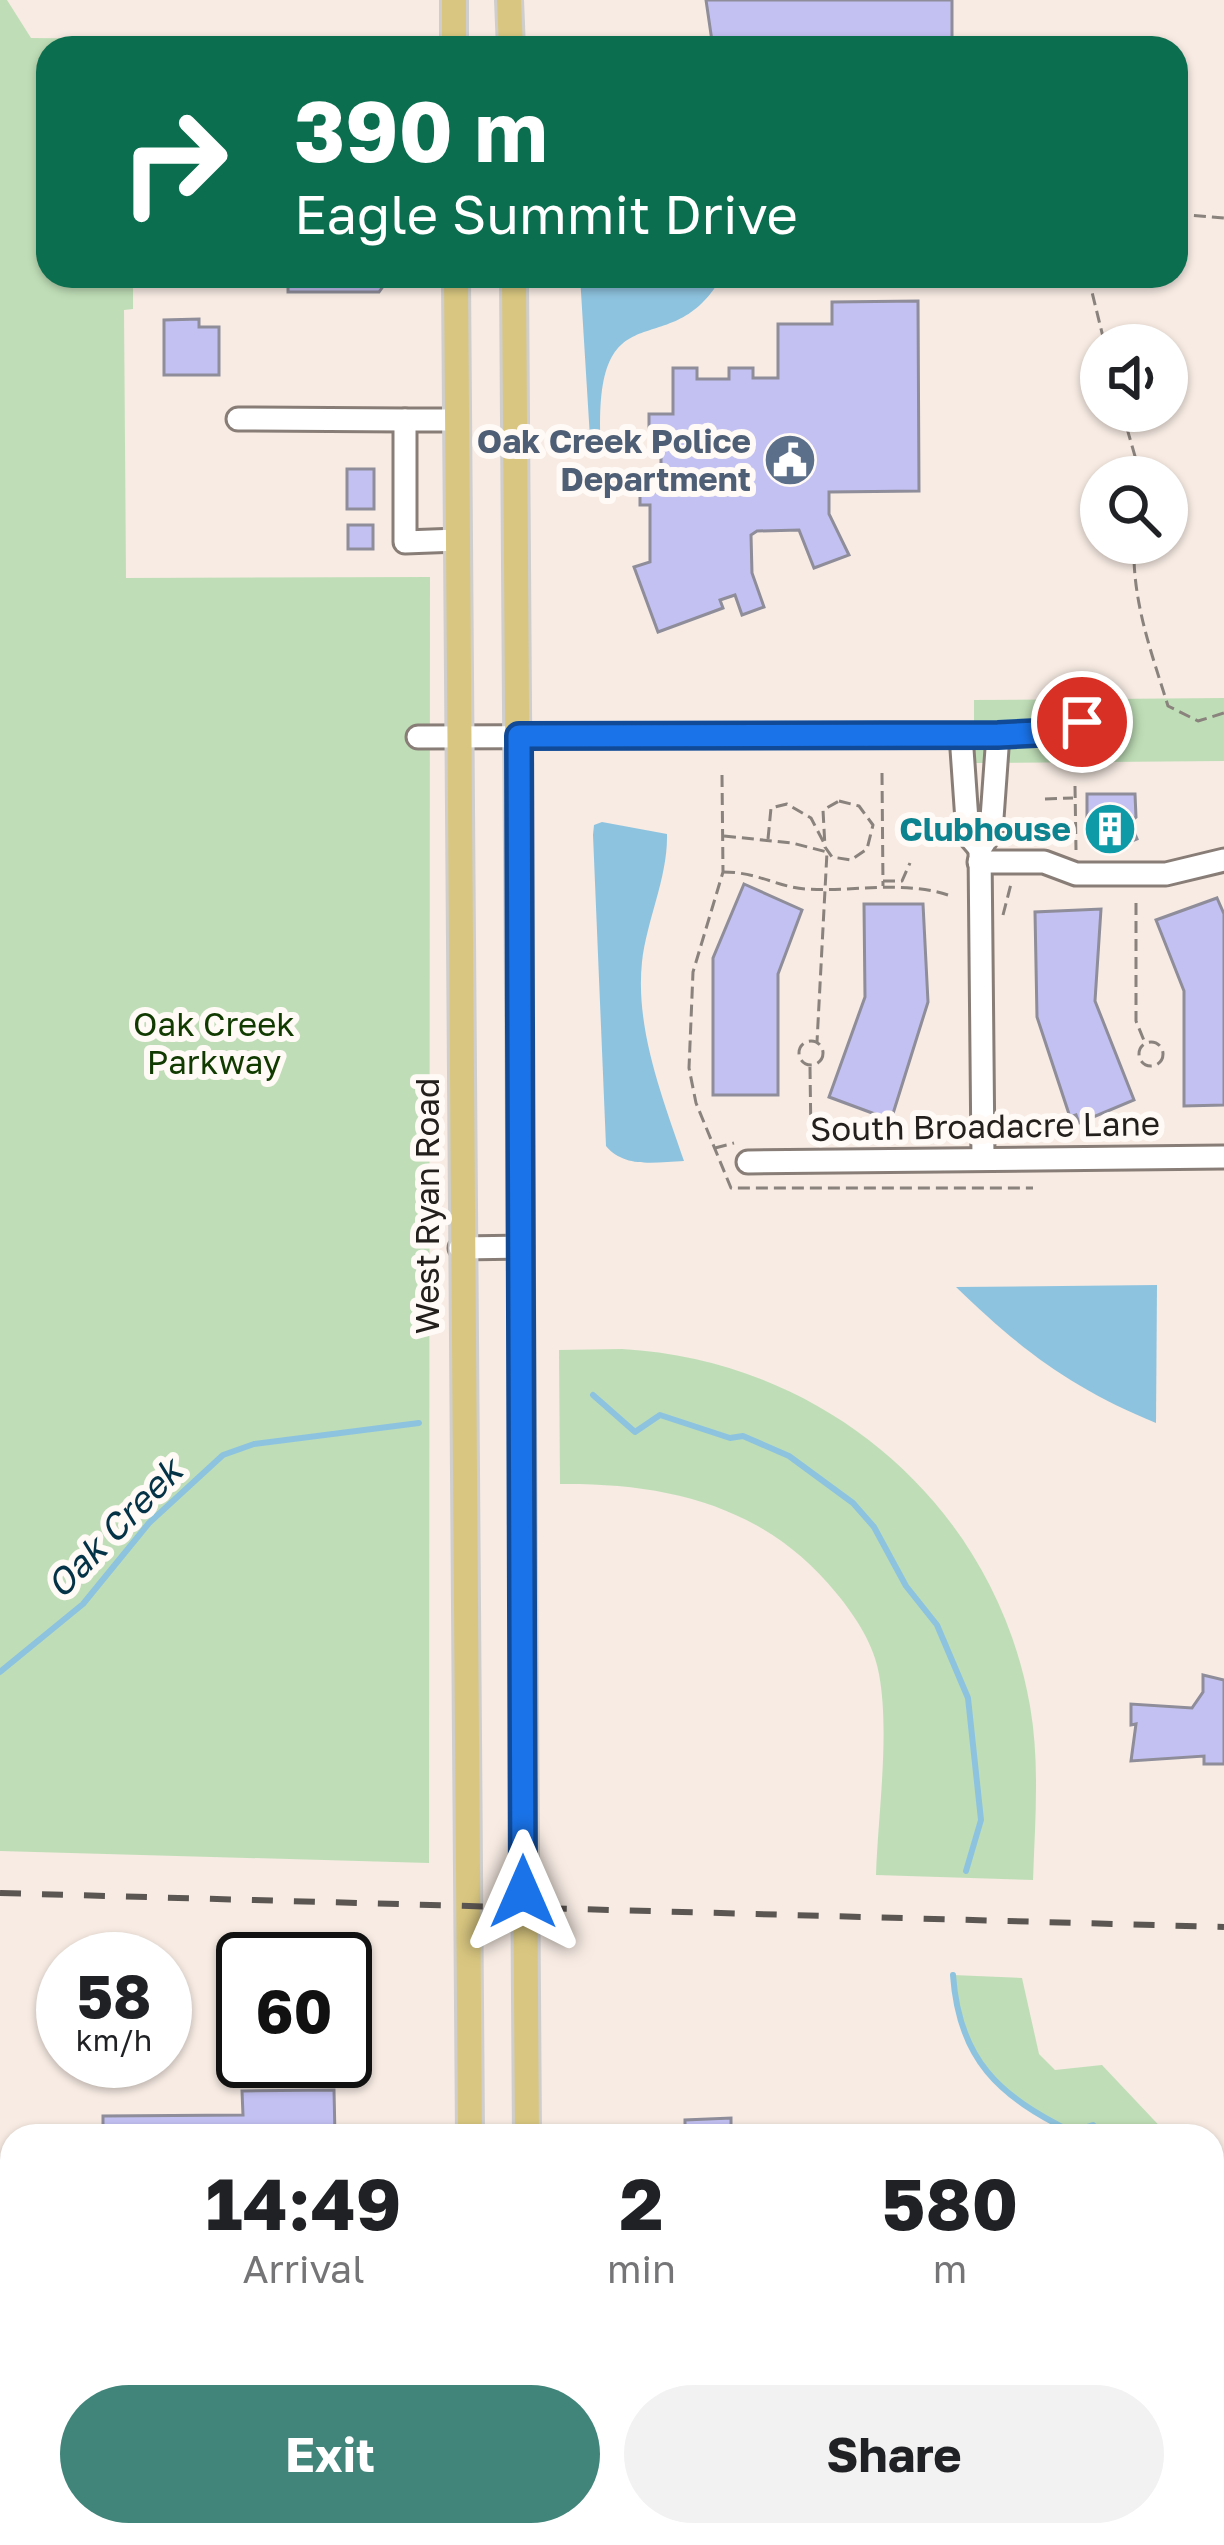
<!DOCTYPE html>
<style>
body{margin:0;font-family:"Golos Text",sans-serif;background:#f2f2f2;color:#202124;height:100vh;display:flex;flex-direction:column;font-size:45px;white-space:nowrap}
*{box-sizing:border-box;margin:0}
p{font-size:39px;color:#757577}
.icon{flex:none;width:66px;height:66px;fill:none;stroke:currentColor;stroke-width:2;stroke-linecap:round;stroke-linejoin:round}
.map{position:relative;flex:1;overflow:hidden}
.panel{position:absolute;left:0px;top:2124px;width:1224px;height:423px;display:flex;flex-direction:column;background:#fff;border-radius:36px 36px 0 0;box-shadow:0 3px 9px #0004}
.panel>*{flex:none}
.top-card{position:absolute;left:36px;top:36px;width:1152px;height:252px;border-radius:36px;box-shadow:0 3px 9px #0004;background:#0b6e4f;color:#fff;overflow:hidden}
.tools{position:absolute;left:1080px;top:324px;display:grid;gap:24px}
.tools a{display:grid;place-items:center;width:108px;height:108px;border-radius:50%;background:#fff;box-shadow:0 3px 9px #0004;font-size:60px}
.speed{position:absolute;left:36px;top:1932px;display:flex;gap:24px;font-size:60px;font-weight:700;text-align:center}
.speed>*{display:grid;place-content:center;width:156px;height:156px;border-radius:50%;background:#fff;box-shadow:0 3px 9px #0004;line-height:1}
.speed small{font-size:30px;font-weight:400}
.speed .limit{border:6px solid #111;border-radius:18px;background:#fff;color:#111}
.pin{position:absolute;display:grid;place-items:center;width:102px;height:102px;color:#fff;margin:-51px;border:6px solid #fff;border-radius:50%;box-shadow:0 3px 12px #0007}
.me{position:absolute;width:132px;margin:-66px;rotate:0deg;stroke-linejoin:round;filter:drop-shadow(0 0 9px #0008)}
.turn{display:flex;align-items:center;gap:42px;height:252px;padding:0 60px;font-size:54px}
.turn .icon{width:156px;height:156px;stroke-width:2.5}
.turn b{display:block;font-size:84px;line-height:102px}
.eta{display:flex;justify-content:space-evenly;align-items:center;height:204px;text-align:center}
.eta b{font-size:72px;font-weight:700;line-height:84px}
.cta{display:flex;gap:24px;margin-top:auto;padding:24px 60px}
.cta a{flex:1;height:138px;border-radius:72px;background:#41857a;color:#fff;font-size:48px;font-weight:700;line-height:138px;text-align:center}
.cta a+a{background:#f2f2f2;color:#202124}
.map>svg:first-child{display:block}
</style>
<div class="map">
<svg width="1224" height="2545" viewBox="0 0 1224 2545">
<rect width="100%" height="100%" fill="#f7ebe3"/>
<g fill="#bfdeb7">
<path d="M0 0H7L31 38 131 39V48H48V276H133V309L124 310 126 578 430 577 429 1863 0 1851Z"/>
<path d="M1224 698V761L974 763V700Z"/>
<path d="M622 1349C824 1360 995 1505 1030 1706 1040 1763 1035 1822 1033 1880L876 1875C878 1814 890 1733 879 1674 874 1645 856 1617 837 1594 766 1506 669 1483 560 1484L559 1350Z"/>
<path d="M953 1975 1022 1978 1039 2054 1055 2070 1102 2065 1169 2136H1106L1093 2125 1072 2132C999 2096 959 2060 953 1975Z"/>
<path d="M1212 2175 1224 2186V2545H1208L1201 2535H1212Z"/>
</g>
<g fill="#8ec3df">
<path d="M580 276H722C671 369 593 281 601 445L590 438Z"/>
<path d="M602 822 667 834C668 877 647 919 642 962 635 1029 663 1099 684 1161 657 1162 625 1169 606 1146L593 835 594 825Z"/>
<path d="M1157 1285 1156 1423C1071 1388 1021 1350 956 1287Z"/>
</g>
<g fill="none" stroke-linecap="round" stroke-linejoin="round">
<g stroke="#8ec3df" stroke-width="6">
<path d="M593 1395 635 1432 660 1415 730 1438 743 1436 789 1456 853 1503 874 1527 906 1586 937 1625 968 1698 981 1820 966 1871"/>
<path d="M0 1672 83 1604 149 1523 223 1455 254 1444 419 1423"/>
<path d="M953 1975C959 2060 999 2096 1072 2132L1093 2125 1106 2136"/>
<path d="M1212 2296V2398"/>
<path d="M1201 2535 1208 2545"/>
</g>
</g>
<g fill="#c3c1f2" stroke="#8e8d99" stroke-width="3">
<path d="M706 0H952V41L713 48Z"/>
<path d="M288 276H384V285L379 292H288Z"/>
<path d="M918 301 919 491 829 492V514L849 555 814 568 799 530 757 531 751 535 752 573 764 607 742 615 735 595 720 600 723 608 658 632 634 567 650 562V505H640V481H661V439H649V414H673V368H697V379H729V368H753V378H778V324H832V302Z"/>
<path d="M199 319V327H219V375H164V320Z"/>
<rect x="347" y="469" width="27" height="40"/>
<rect x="348" y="525" width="25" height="24"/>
<path d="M1087 794H1135L1136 817 1130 822 1137 839 1105 852 1099 837H1087Z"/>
<path d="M744 884 802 910 778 974V1095H713V958Z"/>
<path d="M1217 898 1224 914V1105L1184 1106V991L1156 920Z"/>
<path d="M864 904H923L928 1002 891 1120 829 1097 865 997Z"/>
<path d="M1101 909 1095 1001 1134 1100 1079 1123 1076 1115 1070 1117 1037 1017 1035 912Z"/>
<path d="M1203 1675 1224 1680V1764H1204V1756L1131 1761 1136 1724 1131 1725V1704L1192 1708 1203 1692Z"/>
<path d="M334 2090 335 2136H103V2116L243 2115 242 2091Z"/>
<path d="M731 2118V2136H685V2120Z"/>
<rect x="0" y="2299" width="12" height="46"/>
<rect x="0" y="2370" width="12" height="29"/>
<path d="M620 2535H656L657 2545H620Z"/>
</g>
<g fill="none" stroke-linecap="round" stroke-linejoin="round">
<g stroke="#897e77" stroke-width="27">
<g id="minor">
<path d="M238 419 405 420"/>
<path d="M458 420H405V542L458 540"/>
<path d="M961 735 968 835 980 849 991 832 998 735"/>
<path d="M418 737 998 735 1057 732 1082 721"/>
<path d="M980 849 983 1158"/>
<path d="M979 862H1044L1076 874H1166L1224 860"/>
<path d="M748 1162 1224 1157"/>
<path d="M460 1248 522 1247"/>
</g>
</g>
<g stroke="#cfcecd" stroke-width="30">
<g id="major">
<path d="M454 0V48"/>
<path d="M509 0 511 48"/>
<path d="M456 276 470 2136"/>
<path d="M514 276 527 2136"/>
<path d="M473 2535 475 2545"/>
<path d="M534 2535V2545"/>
</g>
</g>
<g stroke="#8a827c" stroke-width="3" stroke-dasharray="12 6" stroke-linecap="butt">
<path d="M1176 214 1224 218"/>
<path d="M1088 276 1105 345"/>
<path d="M1122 411 1141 477"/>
<path d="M1134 543C1132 601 1151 651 1168 706L1198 721 1224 713"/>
<path d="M882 773 883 886"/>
<path d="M722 775 723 872 693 972 689 1068 696 1103 731 1188H1033"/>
<path d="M1075 786 1076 850"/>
<path d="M1045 799 1073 798"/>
<path d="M839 801 859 806 873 825 867 849 851 860 832 857 825 847 823 810Z"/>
<path d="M724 836 792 843 827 852 817 1042"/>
<path d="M768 839 771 808 787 804 811 818 824 843"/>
<path d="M723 872C758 872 777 887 806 889 854 892 902 880 948 895"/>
<path d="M883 881H902L910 863"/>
<path d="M1136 903V1021L1145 1043"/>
<path d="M1003 915 1011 884"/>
<circle cx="811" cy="1053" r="12"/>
<circle cx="1151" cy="1054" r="12"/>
<path d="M810 1067 811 1141"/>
<path d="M715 1148 734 1143"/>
</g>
<use href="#minor" stroke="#fff" stroke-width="21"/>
<use href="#major" stroke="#d9c781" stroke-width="24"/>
<path stroke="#5c5652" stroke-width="6" stroke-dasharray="21 21" stroke-linecap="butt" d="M0 1893 1224 1927"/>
</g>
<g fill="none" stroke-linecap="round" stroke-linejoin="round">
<g stroke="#114b97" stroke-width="30">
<path id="route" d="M523 1892 519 736 998 735 1057 732 1082 722"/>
</g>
<use href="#route" stroke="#1a73e8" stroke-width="21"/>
</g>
<defs>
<g id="civic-disc" transform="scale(2.7)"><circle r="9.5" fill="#5c6f8a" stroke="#fffaf6"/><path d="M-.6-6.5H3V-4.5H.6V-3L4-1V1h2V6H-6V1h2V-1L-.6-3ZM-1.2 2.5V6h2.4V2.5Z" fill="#fff"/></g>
<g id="building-disc" transform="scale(2.7)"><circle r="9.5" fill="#0f9aa8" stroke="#fffaf6"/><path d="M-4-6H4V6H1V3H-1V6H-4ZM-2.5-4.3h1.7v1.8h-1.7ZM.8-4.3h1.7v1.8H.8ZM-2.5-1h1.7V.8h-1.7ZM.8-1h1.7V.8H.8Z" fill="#fff"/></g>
</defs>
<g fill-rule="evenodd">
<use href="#civic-disc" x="790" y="460"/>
<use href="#building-disc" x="1110" y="829"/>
</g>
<g text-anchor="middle" stroke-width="12" stroke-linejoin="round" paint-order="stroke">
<g font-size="33" font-weight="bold" fill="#4e5e75" stroke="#fffaf6" text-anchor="end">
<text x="751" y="453">Oak Creek Police<tspan x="751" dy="38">Department</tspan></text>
</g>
<g font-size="33" font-weight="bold" fill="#0d838f" stroke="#fffaf6" text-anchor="end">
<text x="1071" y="841">Clubhouse</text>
</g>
<g font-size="33" fill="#103a00" stroke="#fffaf6">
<text x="214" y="1036">Oak Creek<tspan x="214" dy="38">Parkway</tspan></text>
</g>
<g font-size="33" fill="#24201d" stroke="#fffaf6">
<text transform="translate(985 1126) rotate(-1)" y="12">South Broadacre Lane</text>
<text transform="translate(427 1206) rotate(-90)" y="12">West Ryan Road</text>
</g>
<g font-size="36" font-style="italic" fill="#043246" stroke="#fffaf6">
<text transform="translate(114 1528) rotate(-46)" y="13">Oak Creek</text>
</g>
</g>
</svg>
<div class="tools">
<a><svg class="icon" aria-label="sound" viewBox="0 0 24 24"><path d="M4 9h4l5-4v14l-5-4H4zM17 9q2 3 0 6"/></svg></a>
<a><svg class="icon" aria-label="search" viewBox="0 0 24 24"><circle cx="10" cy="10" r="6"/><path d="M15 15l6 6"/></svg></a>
</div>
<div class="speed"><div>58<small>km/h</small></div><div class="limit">60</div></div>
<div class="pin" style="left:1082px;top:722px;background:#d93025"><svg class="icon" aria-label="arrive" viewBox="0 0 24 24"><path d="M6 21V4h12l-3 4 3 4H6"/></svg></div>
<svg class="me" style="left:523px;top:1892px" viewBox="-20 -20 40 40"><path d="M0-17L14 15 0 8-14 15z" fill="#1a73e8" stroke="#fff" stroke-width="4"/></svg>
<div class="top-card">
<div class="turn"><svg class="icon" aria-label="right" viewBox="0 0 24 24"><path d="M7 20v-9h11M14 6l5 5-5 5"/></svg><div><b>390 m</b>Eagle Summit Drive</div></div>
</div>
<section class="panel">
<div class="eta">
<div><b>14:49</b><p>Arrival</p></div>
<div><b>2</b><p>min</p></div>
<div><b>580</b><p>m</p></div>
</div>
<div class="cta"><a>Exit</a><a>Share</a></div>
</section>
</div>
